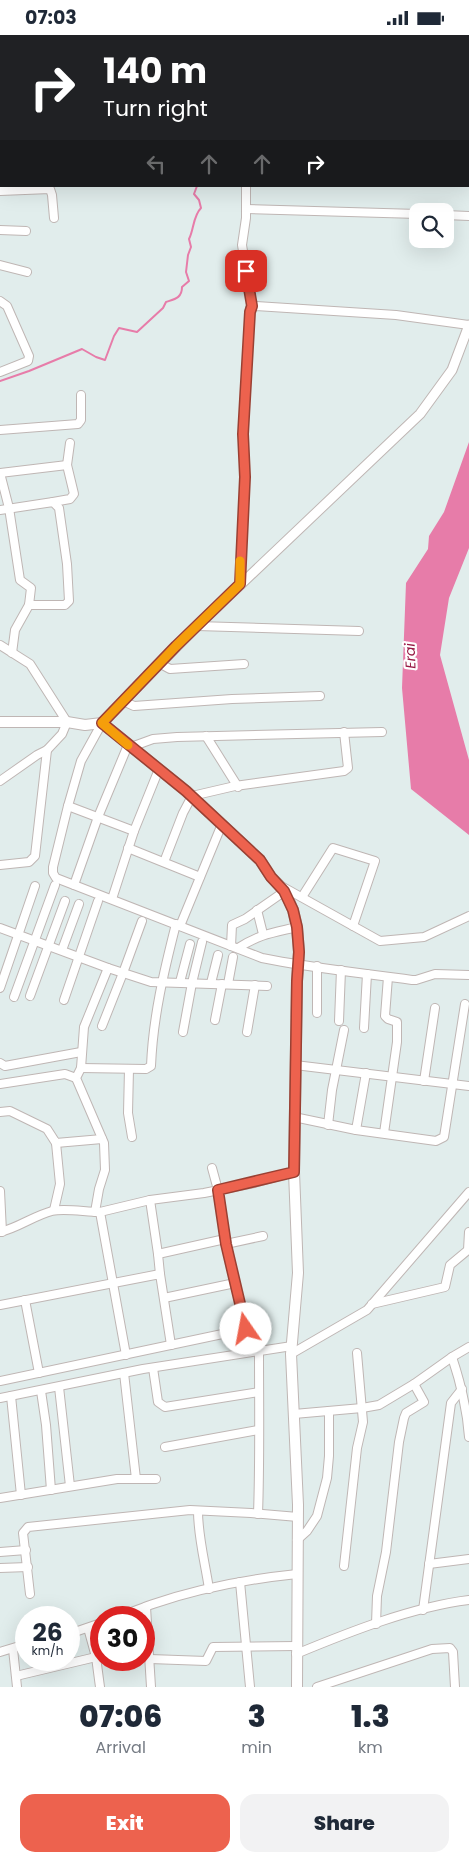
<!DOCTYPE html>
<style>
body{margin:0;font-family:Poppins,sans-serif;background:#f2f2f3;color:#1f2937;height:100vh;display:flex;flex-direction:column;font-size:19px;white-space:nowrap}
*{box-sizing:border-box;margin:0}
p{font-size:16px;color:#747a83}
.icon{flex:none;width:28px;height:28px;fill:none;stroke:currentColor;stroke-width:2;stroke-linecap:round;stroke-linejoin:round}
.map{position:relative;height:1652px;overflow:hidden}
.drawer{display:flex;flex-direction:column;background:#fff;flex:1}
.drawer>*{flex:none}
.banner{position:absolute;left:0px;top:0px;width:470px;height:152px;box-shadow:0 5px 20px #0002;background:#202124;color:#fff;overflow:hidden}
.controls{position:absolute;left:409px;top:168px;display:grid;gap:10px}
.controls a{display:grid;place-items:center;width:45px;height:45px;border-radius:10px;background:#fff;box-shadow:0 5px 20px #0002;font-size:25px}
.speed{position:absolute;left:15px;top:1571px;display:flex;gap:10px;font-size:25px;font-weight:700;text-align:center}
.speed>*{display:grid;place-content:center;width:65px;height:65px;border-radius:50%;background:#fff;box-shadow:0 5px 20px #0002;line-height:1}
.speed small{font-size:12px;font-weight:400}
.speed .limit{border:8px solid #d22;background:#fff;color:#111}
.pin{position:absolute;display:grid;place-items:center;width:42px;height:42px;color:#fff;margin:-21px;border-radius:10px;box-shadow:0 2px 8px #0006}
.me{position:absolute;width:55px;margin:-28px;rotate:348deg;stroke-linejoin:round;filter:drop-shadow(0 0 4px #0008)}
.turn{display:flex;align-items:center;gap:18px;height:105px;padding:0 20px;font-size:22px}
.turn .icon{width:65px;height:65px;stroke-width:2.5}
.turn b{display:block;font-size:35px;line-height:42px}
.lanes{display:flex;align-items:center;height:48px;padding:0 20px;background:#0003;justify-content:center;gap:25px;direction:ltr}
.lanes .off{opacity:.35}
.eta{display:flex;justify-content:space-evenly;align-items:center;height:85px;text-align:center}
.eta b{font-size:30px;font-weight:800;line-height:35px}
.button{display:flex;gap:10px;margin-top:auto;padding:10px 20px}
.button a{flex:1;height:58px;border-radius:15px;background:#ed624e;color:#fff;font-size:20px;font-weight:800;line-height:58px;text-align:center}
.button a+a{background:#f2f2f3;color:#1f2937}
.status{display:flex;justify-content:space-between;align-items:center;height:35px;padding:0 25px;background:#fff;direction:ltr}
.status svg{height:14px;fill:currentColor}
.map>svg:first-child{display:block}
</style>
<div class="status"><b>07:03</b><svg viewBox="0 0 49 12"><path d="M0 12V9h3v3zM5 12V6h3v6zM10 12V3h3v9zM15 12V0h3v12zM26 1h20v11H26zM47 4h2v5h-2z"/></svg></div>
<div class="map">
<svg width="469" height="1652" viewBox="0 0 469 1652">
<rect width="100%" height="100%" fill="#e1edec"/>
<path fill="#e77ca9" d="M469 407V513L449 563 440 620 469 725V800L411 754 402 653 406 548 428 514 429 501 444 477Z"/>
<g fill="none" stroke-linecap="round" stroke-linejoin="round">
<g stroke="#e77ca9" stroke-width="2">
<path d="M134 0V1"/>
<path d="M0 346 29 336 82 314 96 322 105 325 114 301 119 293 137 297 163 273 166 267C175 264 182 263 182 252L189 246 186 237 188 220 191 212 189 204C194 194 193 181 201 173L199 165 194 159 197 151"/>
</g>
<g stroke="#bfb6b4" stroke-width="10">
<g id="minor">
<path d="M246 151V183L242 210 252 271"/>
<path d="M0 156 50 154 52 160 54 183"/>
<path d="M246 174 418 179"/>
<path d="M445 180 469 181"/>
<path d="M0 195 26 196"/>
<path d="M0 230 27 237"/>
<path d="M0 266 7 271 29 321 28 326 0 337"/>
<path d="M0 395 78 389 81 385V360"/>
<path d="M0 438 9 473 20 545 31 553 29 570 15 595 12 618"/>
<path d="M0 438 67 430"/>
<path d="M53 467 70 464 74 459 67 430 70 408"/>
<path d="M0 475 53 467 59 473 67 529 69 566 65 570H29"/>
<path d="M240 549 245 442 243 399 250 273 256 271 396 280 469 290"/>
<path d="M197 591 359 596"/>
<path d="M0 610 30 629 67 687 62 699 47 715 37 720 0 746"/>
<path d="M159 628 170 634 244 629"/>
<path d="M123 666 134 671 232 664 320 661"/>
<path d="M102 688 81 726 68 771 53 832V838L56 843 262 923C311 933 362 938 412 945H416L435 939 469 940"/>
<path d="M206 701 238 752"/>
<path d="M131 712 153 704 177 702 382 697"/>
<path d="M68 771 134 796"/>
<path d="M128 813 200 842"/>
<path d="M164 827 183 778 192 761 235 751 344 736 348 733 344 697"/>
<path d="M0 830 29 827 35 821 47 715"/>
<path d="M74 850 98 782 128 710"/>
<path d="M283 852 380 906 424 902 469 881"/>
<path d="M302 862 333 813 375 826 353 891"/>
<path d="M112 864 134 796 159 734"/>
<path d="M257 875 263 899"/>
<path d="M180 891 222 789"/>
<path d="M0 893 108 933"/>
<path d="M231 911 232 890 245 884 285 856"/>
<path d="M238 913C260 899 272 898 297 892"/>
<path d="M62 915 79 869"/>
<path d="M317 931V978"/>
<path d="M180 947 190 909"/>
<path d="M211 948 218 920"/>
<path d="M228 949 233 922"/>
<path d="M0 953 35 851"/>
<path d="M30 961 65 866"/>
<path d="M14 962 55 850"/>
<path d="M64 965 98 866"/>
<path d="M215 985 222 949"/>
<path d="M339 986 341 935"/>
<path d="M102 991 123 938 142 886"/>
<path d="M364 993 367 939"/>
<path d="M183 997 192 948 202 907"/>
<path d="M247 997 255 950"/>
<path d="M0 1028 5 1031 81 1017"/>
<path d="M295 1030 469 1051"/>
<path d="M81 1033 146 1034 151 1031C153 982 164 936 176 889"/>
<path d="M129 1034 128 1078 132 1102"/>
<path d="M424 1046 435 973"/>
<path d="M0 1049 65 1039 76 1043"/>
<path d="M0 1077 10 1076 47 1094 56 1108 102 1104"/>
<path d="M294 1082 356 1095 436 1106 444 1102 465 969"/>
<path d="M328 1090 332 1055 344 995"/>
<path d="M356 1095 366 1038"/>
<path d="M384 1098 397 1007V987L388 984 385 981 388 942"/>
<path d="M0 1156 2 1197"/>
<path d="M150 1165 158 1219"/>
<path d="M54 1175 60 1149 56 1108"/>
<path d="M95 1177 99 1154 105 1135 104 1108 76 1043 81 1033 84 992 108 933 151 947 267 951"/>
<path d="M0 1197C18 1193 33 1181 52 1176 64 1173 86 1177 100 1177"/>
<path d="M226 1209 263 1201"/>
<path d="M160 1239 158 1219 225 1204"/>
<path d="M164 1263 235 1248"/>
<path d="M25 1265 39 1338"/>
<path d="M372 1269 445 1252 450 1230 468 1215 469 1197"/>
<path d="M0 1270 160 1239 171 1310"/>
<path d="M291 1319 367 1275 469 1157"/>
<path d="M126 1320 100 1177 150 1165 204 1158 254 1148 294 1137"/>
<path d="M452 1322C461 1349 467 1374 469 1402"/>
<path d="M153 1333 158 1367 165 1372 259 1357"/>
<path d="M124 1338 136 1444"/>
<path d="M0 1346 246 1294 226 1209 218 1155 212 1133"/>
<path d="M59 1352 70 1451"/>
<path d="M41 1356 46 1390 51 1455"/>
<path d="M11 1361 21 1460"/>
<path d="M0 1363 143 1334 292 1311"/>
<path d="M294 1379 362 1373 379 1370 414 1349 452 1322 469 1312"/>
<path d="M165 1412 258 1395"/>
<path d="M0 1463 117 1444H156"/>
<path d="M198 1476C198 1502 205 1527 209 1554"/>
<path d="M258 1479C260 1425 259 1371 259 1317"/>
<path d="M297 1505 307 1496 317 1481 327 1443 329 1421V1376"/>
<path d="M0 1517 26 1515"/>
<path d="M429 1529 469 1524"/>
<path d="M344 1531 357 1413 363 1387 357 1318"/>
<path d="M0 1533 28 1532"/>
<path d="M240 1547 250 1652"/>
<path d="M30 1559 23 1498 28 1492 190 1475 251 1478 298 1482"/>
<path d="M146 1572 151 1652"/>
<path d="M423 1575 451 1368 462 1354"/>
<path d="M117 1582C130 1578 141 1573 153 1569 200 1553 249 1544 297 1539"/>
<path d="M376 1589 377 1561 386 1517 399 1407 404 1383 406 1378 424 1367 414 1349"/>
<path d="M88 1593 96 1622 100 1652"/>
<path d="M69 1599 101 1588"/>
<path d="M13 1614 17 1652"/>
<path d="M0 1617 26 1609"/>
<path d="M296 1619C349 1597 412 1572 469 1565"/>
<path d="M150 1624 206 1626 213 1612 296 1611"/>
<path d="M16 1641 96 1622"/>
<path d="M317 1652 432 1614 450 1613 453 1617 455 1652"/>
</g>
</g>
<g stroke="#bfb6b4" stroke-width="11">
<g id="tertiary">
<path d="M448 0 449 1"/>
<path d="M469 64V65"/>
<path d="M102 688 197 591 420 379 452 335 469 290"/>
</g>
</g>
<g stroke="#bfb6b4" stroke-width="12">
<path id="secondary" d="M0 687H67L85 690 102 688 186 756 260 825 271 842 285 856 293 875 297 892 299 917 297 946 294 1137 298 1238 291 1319 298 1470 297 1652"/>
</g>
<use href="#minor" stroke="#fff" stroke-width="8"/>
<use href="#tertiary" stroke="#fff" stroke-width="9"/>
<use href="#secondary" stroke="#fff" stroke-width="10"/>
</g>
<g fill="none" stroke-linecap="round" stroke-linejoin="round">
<g stroke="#9a4033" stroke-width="12">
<path id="route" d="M246 1294 226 1209 218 1155 294 1137 297 946 299 917 297 892 293 875 284 856 271 842 260 825 186 756 102 688 176 611 240 549 245 442 243 399 250 277 252 271 246 236"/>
</g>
<use href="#route" stroke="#ed624e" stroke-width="9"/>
<path stroke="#f59e0b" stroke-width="9" d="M128 710 102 688 176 611 240 549V526"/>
</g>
<g text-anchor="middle" stroke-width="4.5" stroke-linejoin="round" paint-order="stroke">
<g font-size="14" font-style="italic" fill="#961843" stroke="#fff">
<text transform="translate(410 621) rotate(-92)" y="5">Erai</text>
</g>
</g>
</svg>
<div class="controls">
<a><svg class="icon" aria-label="search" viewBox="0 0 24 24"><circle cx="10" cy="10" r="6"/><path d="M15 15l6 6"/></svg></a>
</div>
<div class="speed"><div>26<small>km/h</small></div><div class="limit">30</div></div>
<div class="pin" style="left:246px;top:236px;background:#d93025"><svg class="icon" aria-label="arrive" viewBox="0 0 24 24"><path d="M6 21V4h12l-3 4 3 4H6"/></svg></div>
<svg class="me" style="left:246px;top:1294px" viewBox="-20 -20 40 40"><circle r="19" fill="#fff"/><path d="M0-13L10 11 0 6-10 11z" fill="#ed624e"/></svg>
<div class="banner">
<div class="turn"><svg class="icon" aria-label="right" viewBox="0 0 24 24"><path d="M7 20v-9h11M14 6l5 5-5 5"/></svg><div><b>140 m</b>Turn right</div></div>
<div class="lanes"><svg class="icon off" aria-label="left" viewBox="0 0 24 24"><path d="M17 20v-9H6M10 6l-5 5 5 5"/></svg><svg class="icon off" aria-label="ahead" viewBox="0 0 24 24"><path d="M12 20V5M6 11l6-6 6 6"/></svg><svg class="icon off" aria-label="ahead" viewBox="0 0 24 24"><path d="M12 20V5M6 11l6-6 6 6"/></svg><svg class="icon" aria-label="right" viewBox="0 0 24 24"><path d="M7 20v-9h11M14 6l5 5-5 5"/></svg></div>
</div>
</div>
<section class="drawer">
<div class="eta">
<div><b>07:06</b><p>Arrival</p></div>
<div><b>3</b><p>min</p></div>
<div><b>1.3</b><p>km</p></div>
</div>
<div class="button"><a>Exit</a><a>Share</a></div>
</section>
